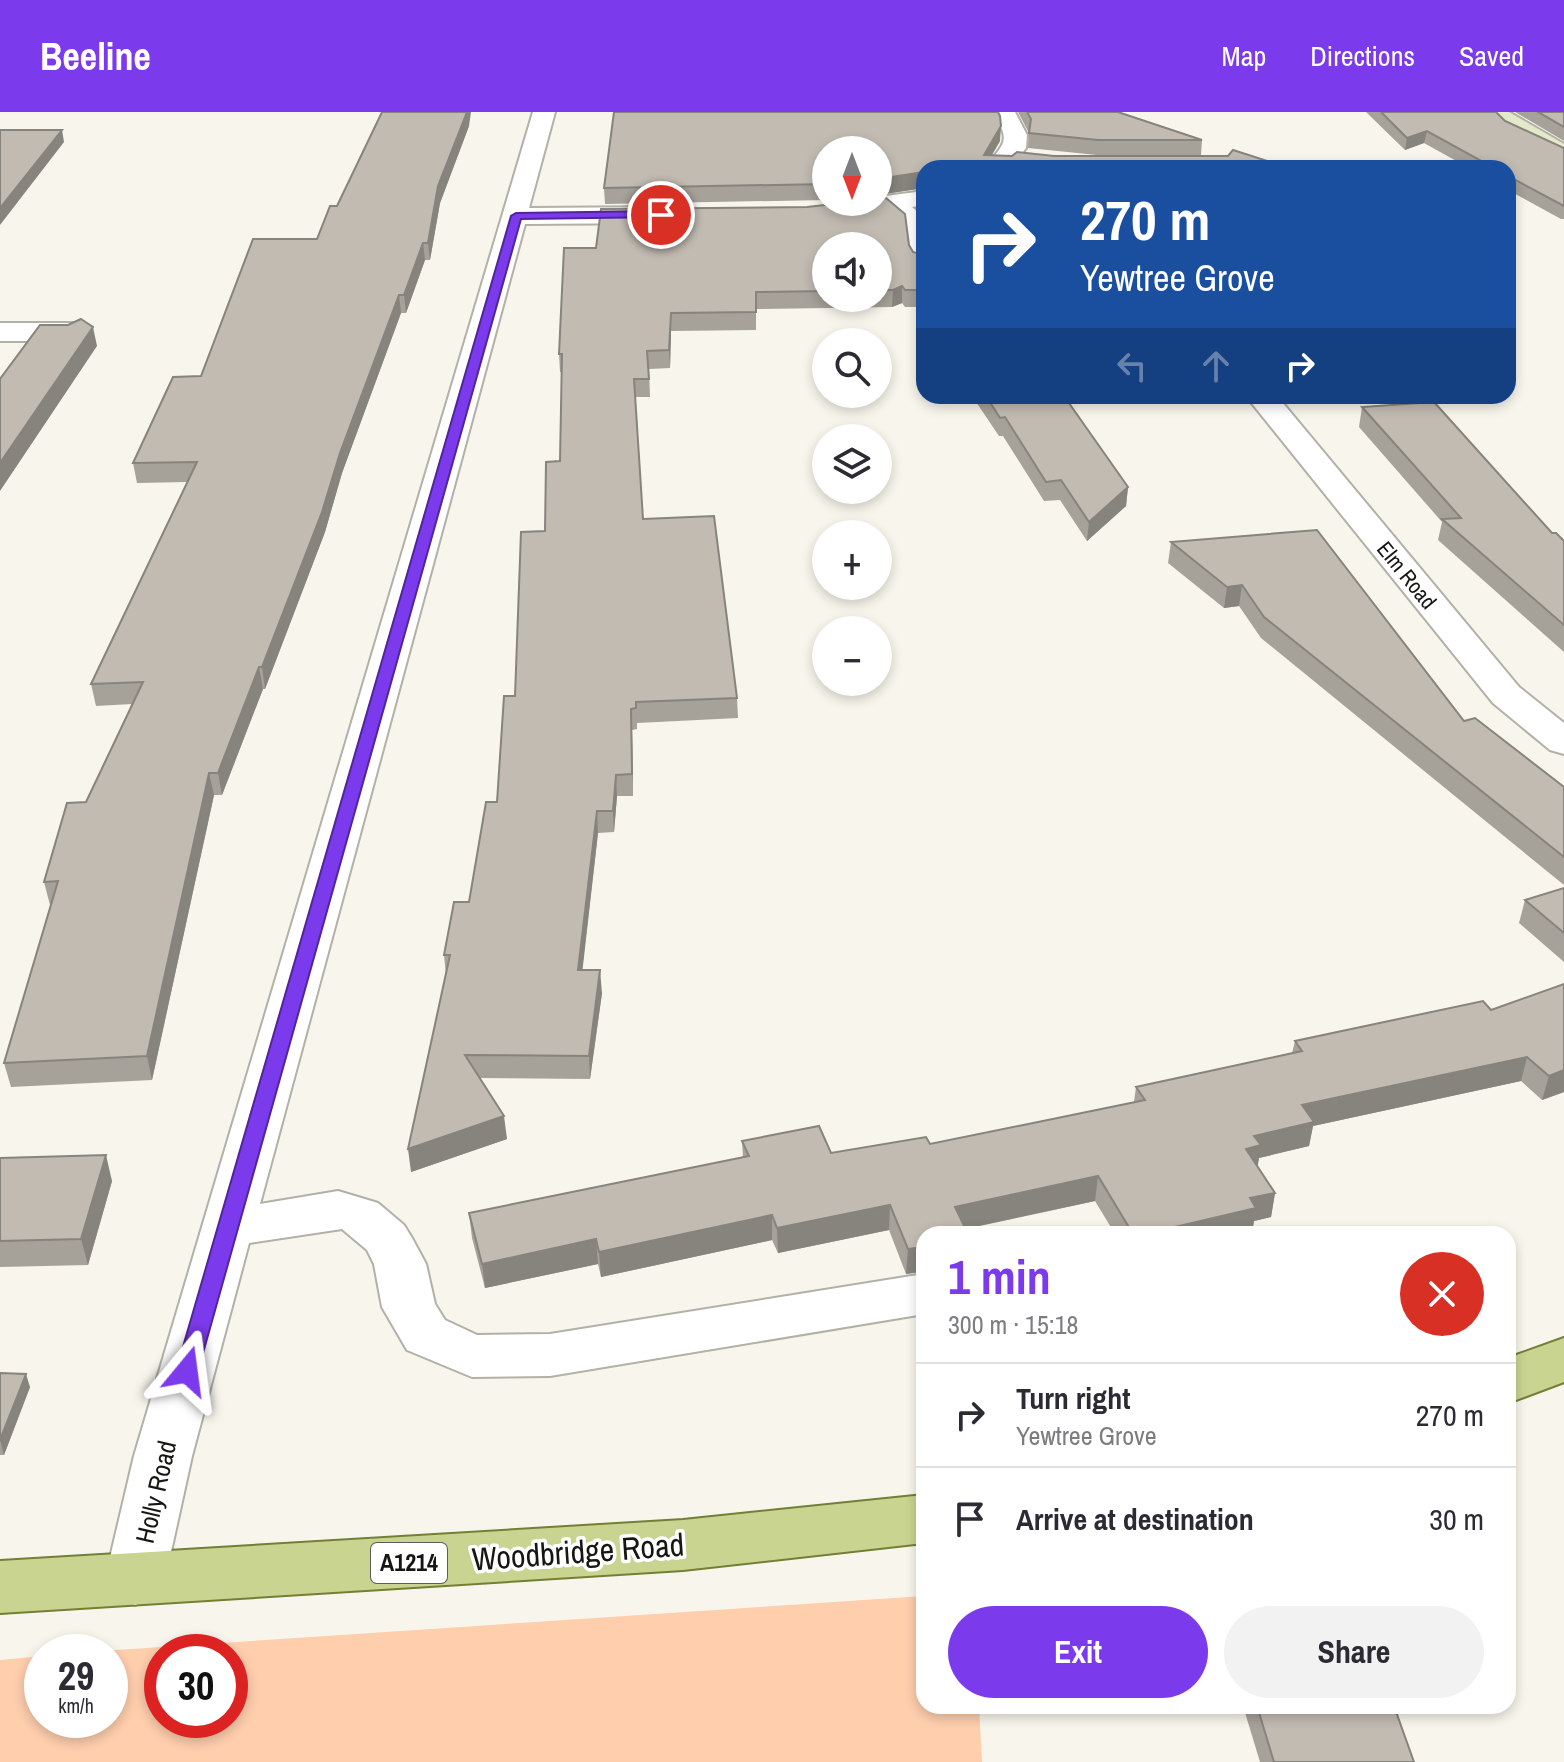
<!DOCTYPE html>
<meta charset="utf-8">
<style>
body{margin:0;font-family:"Archivo Narrow",sans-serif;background:#f2f2f3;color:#2b2b33;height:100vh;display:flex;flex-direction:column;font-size:30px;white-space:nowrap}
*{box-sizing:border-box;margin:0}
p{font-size:26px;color:#7c7c81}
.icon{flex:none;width:44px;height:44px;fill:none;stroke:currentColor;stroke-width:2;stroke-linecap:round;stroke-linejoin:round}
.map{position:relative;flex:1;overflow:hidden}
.side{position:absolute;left:916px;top:1114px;width:600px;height:488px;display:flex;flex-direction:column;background:#fff;border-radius:24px;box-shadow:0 4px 12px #0003}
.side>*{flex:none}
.hud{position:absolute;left:916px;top:48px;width:600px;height:244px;border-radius:24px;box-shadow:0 4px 12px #0003;background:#1a4fa0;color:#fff;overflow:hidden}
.needle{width:52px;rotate:180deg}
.tools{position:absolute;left:812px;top:24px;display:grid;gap:16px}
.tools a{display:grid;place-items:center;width:80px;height:80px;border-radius:50%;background:#fff;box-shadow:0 4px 12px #0003;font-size:40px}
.speed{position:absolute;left:24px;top:1522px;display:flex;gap:16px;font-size:40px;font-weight:700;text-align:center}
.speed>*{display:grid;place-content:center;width:104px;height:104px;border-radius:50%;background:#fff;box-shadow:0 4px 12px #0003;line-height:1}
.speed small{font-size:20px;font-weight:400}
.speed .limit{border:12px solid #d22;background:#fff;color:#111}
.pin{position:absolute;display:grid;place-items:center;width:68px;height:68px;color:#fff;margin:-34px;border:4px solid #fff;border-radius:50%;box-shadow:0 2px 8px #0007}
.me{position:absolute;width:88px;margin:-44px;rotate:16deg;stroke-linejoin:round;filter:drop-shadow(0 0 6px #0008)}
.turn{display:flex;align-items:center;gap:28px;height:168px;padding:0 32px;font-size:36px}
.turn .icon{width:104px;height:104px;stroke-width:2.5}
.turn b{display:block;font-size:56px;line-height:68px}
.lanes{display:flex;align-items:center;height:76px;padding:0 32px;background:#0003;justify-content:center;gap:40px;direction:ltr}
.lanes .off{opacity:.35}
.round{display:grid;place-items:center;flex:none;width:84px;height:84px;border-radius:42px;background:#f2f2f3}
.headline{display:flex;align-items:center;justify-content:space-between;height:136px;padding:0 32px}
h1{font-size:48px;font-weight:800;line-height:60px;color:#7c3aed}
.primary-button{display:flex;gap:16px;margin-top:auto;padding:16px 32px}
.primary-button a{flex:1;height:92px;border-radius:48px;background:#7c3aed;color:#fff;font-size:32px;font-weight:800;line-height:92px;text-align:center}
.primary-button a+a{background:#f2f2f3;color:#2b2b33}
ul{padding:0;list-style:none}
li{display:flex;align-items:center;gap:24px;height:104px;padding:0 32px;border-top:2px solid #e1e1e2}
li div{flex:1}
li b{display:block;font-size:30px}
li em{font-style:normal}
header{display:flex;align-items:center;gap:48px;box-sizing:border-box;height:112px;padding:0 40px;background:#7c3aed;color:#fff}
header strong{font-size:38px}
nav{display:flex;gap:44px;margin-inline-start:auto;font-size:28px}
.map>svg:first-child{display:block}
</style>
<header>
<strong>Beeline</strong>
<nav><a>Map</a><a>Directions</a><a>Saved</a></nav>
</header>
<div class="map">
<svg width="1564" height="1650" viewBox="0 0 1564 1650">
<rect width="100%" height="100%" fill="#f8f6ec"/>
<path fill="#fecead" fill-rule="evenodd" d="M924 1484V1594H979L982 1650H0V1548L42 1544V1608H110V1540H86ZM162 1540H230V1608H162Z"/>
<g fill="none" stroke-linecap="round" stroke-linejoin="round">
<g stroke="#b2b1a7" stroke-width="4">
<g id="street">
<path d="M533 0H555L529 96 662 95 671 98 675 103 671 108 662 111 525 112 260 1092 338 1079 378 1091 404 1113 412 1126 426 1152 435 1192 445 1208 477 1223 550 1222 924 1162V1202L550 1264 472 1265 407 1238 382 1195 374 1152 367 1138 342 1117 249 1131 192 1344 165 1467 156 1485 135 1493 114 1485 105 1467 134 1344Z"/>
<path d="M992 0H1015L1027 23 1026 36 1011 56H985C1003 31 1013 31 992 0Z"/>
<path d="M924 79V93L912 95 924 105V157L915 155 911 149 907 117 886 99 835 106 826 103 822 98 826 93 878 90V85Z"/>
<path d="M0 211H72L82 214 86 220 82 226 72 229H0Z"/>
<path d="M1246 284H1277L1519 575 1564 611V642L1550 638 1493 591Z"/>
</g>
</g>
<g stroke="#b2b1a7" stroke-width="4">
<path id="secondary" d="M1484 0H1509L1564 32V49L1504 18Z"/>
</g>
<g stroke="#737f34" stroke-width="4">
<g id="primary">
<path d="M1564 1226V1270L1508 1291V1246Z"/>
<path d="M924 1383V1431L683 1458 0 1501V1449L683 1408Z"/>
</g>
</g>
<use href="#street" fill="#fff" fill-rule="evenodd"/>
<use href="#secondary" fill="#e4eac8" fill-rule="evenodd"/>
<use href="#primary" fill="#c9d490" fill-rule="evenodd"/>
</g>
<g fill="#a6a199" fill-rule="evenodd">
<path d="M614 0H998L1000 4V29L992 43 1012 44 1017 40 1054 44H1228L1233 38 1289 56H924V76L878 83V38H826V88L605 92 604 76Z"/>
<path d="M1018 0H1118L1202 28 1201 43H1097L1028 36 1029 21Z"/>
<path d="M1366 0H1496L1505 9 1564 36V107H1561L1508 78V56H1469L1424 31 1405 38Z"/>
<path d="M1515 0H1564V29Z"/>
<path d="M469 14 440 91 430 148H425L406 201H401L342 361 325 420 265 577H263L222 683H214L152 968 11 975 4 951 51 793H50L44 770 86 690 132 592 96 594 91 572 187 370 137 371 133 351 201 264 317 127 337 94Z"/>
<path d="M924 79V102L920 97V81Z"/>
<path d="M909 133 913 140 924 143V205L918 195H905L902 191 892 195 756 197V218L671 219 670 256 649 257 650 285H635L643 407 737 586 738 606 637 611V617L632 618 633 684H617L614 720 598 721 582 858 602 881 590 967 480 966 507 1027 411 1060 446 863 444 843 469 790 497 690 545 419 560 349 562 260H560L559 242 564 136ZM826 134H878V186H826Z"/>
<path d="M972 284H1064L1128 375 1126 394 1087 429 1060 388 1044 389 1003 324H999Z"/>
<path d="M1362 295 1564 429V540L1438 428 1442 410 1359 315Z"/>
<path d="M1171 430 1464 609 1564 675V773L1261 526 1239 494 1224 496 1168 451Z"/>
<path d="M1564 776V850L1519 811 1525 788Z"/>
<path d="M1483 889 1564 980 1542 988 1521 969 1313 1014 1309 1034 1259 1046 1257 1054 1275 1081 1271 1105 1254 1109 1252 1120 1244 1122H1115L1095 1089 966 1117 924 1122V1160L906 1162 889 1118 778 1141 772 1128 601 1165 598 1152 485 1176 472 1126 469 1101 743 1046 742 1029 831 1041 930 1032 1134 990 1136 975 1292 941 1295 929Z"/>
<path d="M0 1046 112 1069 88 1153 0 1155Z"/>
<path d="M0 1261 30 1275 4 1343H0Z"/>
<path d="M1243 1594H1394L1414 1650H1260Z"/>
</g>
<g fill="#87837d">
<path d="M467 0H471L469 14 440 91 430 148 428 131 438 74Z"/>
<path d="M1001 14 1000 29 984 56V43Z"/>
<path d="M62 18 64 30 0 113V96Z"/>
<path d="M1427 19 1424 31 1405 38 1407 26Z"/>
<path d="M924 60V76L878 83V67Z"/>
<path d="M423 131 425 148 406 201 404 183Z"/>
<path d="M902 174V191L892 195 893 178Z"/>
<path d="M399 183 401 201 342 361 325 420 265 577 262 555Z"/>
<path d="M671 201V219L670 256 669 238Z"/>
<path d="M93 215 97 234 0 379V351Z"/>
<path d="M1128 375 1126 394 1087 429 1089 410Z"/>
<path d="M1242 473 1239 494 1224 496 1227 475Z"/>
<path d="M259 555 263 577 222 683 218 661Z"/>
<path d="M631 597 632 618 633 684 632 662Z"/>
<path d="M209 661 214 683 152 968 147 944Z"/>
<path d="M616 663 617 684 614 720 613 699Z"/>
<path d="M597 699 598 721 580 880 578 858Z"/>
<path d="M600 858 602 881 590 967 589 944Z"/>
<path d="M1527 945 1521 969 1313 1014 1309 1034 1259 1046 1257 1058 1246 1037 1254 1024 1302 993Z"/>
<path d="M1564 958V980L1542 988 1549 964Z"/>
<path d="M504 1004 507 1027 411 1060 408 1037Z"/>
<path d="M106 1043 112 1069 88 1153 81 1127Z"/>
<path d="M1098 1064 1095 1089 954 1119 955 1095Z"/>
<path d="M1275 1081 1271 1105 1254 1109 1252 1120 1244 1122H1145L1250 1086Z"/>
<path d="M890 1093 889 1118 778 1141 777 1116Z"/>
<path d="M772 1103V1128L601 1165 599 1140Z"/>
<path d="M596 1127 598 1152 485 1176 482 1152Z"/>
<path d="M924 1135V1159L906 1162 908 1137Z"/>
<path d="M26 1262 30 1275 4 1343 0 1328Z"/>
</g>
<g fill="#c1bbb2" stroke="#87837d" stroke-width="2">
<path d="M382 0H467L438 74 428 131H423L404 183H399L340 341 322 400 262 555H259L218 661H209L147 944 4 951 58 769 44 770 67 691 86 690 143 570 91 572 197 350 133 351 173 265 201 264 253 127H317L330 94H337Z"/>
<path d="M614 0H998L1000 4 1001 14 984 43 1012 44 1017 40 1054 44H1228L1233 38 1289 56H924V60L878 67V38H826V72L604 76Z"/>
<path d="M1027 0H1118L1202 28H1098L1029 21 1031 7Z"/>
<path d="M1381 0H1496L1505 9 1564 36V94L1508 64V56H1494L1427 19 1407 26Z"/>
<path d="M1538 0H1564V15Z"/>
<path d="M0 18H62L0 96Z"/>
<path d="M886 86 905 102 909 133 913 140 924 143V186L919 178H905L902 174 893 178H878V134H826V179L756 180V200L671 201 669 238 647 239 649 267H634L643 407 714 404 737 586 636 590V596L631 597 632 662 616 663 613 699H597L578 858H600L589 944 465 943 504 1004 408 1037 450 843H444L454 790H469L486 690H497L504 584H515L521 420 545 419 546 350 560 349 562 242H559L564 136H596L601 97 807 95 851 90H878V87Z"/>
<path d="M81 207 93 215 0 351V267L40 213H68Z"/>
<path d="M986 284H1064L1128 375 1089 410 1061 368 1046 370 1005 305 1000 306Z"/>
<path d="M1434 290 1552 421H1556L1564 429V513L1442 407 1461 406 1362 295Z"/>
<path d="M1317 418 1464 609 1475 606 1564 675V745L1264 505 1242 473 1227 475 1171 430Z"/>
<path d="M1564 776V821L1525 788Z"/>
<path d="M1564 872V958L1549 964 1527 945 1302 993 1314 1010 1254 1024 1261 1033 1246 1037 1275 1081 1250 1086 1256 1096 1145 1122H1133L1098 1064 955 1095 968 1122H924V1135L908 1137 890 1093 777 1116 772 1103 599 1140 596 1127 482 1152 469 1101 749 1044 742 1029 819 1014 831 1041 926 1025 930 1032 1145 988 1136 975 1302 939 1295 929 1483 889 1491 898Z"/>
<path d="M106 1043 81 1127 0 1129V1046Z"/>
<path d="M0 1261 26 1262 0 1328Z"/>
<path d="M1257 1594H1394L1414 1650H1274Z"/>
</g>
<path fill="#7c3aed" stroke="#51269a" stroke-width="2" d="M661 99 666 103 664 105 521 107 198 1259 195 1265 187 1268 179 1265 176 1259 511 104 516 101Z"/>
<g text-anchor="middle" stroke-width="7" stroke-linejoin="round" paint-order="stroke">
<g font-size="22" fill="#161612" stroke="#fff">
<text transform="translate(1407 463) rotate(51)" y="8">Elm Road</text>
</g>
<rect fill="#fff" stroke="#5c5c59" stroke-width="2" x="371" y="1431" width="76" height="40" rx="6"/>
<g font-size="24" font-weight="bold" fill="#161612">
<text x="409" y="1459">A1214</text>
</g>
<g font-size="26" fill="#161612" stroke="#fff">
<text transform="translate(156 1380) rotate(-77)" y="9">Holly Road</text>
</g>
<g font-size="32" fill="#161612" stroke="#fff">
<text transform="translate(578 1440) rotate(-4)" y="11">Woodbridge Road</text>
</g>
</g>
</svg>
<div class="tools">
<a><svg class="needle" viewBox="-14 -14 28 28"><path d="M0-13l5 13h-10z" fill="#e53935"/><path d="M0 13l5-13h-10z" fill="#7c7c81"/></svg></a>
<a><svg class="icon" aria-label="sound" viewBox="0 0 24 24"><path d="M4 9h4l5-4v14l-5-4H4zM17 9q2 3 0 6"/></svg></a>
<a><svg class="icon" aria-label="search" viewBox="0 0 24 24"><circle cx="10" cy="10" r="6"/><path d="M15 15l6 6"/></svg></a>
<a><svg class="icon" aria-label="layers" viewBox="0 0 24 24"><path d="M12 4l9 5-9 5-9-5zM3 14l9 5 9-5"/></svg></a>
<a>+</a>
<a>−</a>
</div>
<div class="speed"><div>29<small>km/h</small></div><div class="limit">30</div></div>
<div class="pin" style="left:661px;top:103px;background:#d93025"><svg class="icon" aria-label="arrive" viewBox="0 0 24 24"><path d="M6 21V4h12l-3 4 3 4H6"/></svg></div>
<svg class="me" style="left:187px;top:1259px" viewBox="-20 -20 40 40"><path d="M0-17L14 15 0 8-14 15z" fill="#7c3aed" stroke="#fff" stroke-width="4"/></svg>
<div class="hud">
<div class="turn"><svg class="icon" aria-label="right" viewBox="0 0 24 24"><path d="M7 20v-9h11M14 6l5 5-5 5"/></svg><div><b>270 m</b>Yewtree Grove</div></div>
<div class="lanes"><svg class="icon off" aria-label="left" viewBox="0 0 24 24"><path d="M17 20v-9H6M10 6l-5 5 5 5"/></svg><svg class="icon off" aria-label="ahead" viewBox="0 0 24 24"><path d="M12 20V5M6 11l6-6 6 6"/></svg><svg class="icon" aria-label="right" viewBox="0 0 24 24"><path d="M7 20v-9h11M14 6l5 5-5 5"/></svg></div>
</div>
<section class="side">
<div class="headline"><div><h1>1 min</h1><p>300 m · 15:18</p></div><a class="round" style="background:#d93025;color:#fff"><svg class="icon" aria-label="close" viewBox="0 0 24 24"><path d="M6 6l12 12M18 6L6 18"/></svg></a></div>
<ul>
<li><svg class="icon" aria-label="right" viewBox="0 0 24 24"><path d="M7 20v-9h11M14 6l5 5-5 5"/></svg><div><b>Turn right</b><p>Yewtree Grove</p></div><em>270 m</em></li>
<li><svg class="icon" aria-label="arrive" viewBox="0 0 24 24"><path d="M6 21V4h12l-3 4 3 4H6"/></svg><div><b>Arrive at destination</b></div><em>30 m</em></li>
</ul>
<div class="primary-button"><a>Exit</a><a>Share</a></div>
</section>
</div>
